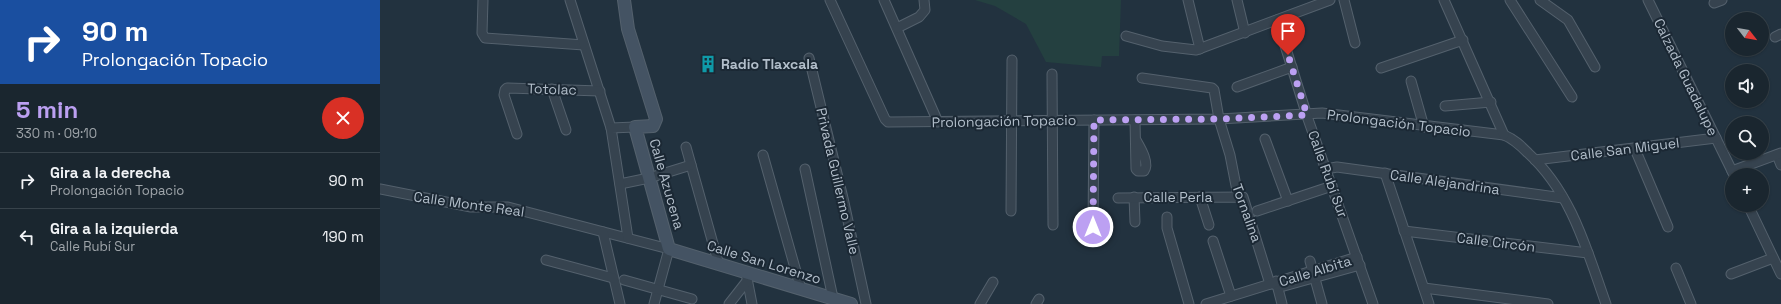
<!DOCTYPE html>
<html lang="es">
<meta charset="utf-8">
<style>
body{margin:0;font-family:"Space Grotesk",sans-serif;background:#232e37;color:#f1f3f6;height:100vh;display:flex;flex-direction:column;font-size:15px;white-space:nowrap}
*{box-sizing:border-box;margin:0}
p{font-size:13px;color:#9fa5aa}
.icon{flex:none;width:22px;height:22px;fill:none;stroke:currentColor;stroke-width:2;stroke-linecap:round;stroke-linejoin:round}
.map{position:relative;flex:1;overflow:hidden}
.details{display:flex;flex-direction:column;background:#1a262f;width:380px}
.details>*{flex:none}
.top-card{background:#1a4fa0;color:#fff;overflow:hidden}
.needle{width:26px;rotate:121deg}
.controls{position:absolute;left:1345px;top:12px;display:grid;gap:8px}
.controls a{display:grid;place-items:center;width:44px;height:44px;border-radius:50%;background:#1a262f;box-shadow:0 1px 3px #0004,0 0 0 1px #38434b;font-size:20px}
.pin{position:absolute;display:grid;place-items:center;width:34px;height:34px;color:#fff;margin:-41px -17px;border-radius:50% 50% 50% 0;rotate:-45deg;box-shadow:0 0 4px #0007}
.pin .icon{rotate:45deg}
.me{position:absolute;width:44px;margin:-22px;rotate:0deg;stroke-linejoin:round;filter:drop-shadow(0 0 3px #0008)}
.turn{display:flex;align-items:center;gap:14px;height:84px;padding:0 16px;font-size:18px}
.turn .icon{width:52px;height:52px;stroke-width:2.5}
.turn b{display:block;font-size:28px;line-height:34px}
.round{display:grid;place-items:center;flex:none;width:42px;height:42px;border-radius:21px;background:#232e37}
.overview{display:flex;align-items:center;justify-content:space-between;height:68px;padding:0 16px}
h1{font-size:24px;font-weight:700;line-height:30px;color:#bca0f2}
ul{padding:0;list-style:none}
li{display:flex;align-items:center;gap:12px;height:56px;padding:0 16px;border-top:1px solid #38434b}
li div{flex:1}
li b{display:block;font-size:15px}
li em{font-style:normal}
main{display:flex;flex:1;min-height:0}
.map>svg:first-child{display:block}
</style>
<main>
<section class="details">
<div class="top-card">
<div class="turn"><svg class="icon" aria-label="right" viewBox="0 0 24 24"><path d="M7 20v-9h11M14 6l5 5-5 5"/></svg><div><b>90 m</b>Prolongación Topacio</div></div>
</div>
<div class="overview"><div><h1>5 min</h1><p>330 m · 09:10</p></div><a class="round" style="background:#d93025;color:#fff"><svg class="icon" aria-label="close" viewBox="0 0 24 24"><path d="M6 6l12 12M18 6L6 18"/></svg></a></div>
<ul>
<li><svg class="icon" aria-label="right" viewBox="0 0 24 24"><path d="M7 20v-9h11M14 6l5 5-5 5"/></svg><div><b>Gira a la derecha</b><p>Prolongación Topacio</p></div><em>90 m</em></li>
<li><svg class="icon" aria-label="left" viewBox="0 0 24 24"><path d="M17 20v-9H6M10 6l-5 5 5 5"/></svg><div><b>Gira a la izquierda</b><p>Calle Rubí Sur</p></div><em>190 m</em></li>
</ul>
</section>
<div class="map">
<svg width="1401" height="304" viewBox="0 0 1401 304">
<rect width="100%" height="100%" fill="#22323f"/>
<path fill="#244040" d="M595 0H741L739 56H722L721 67 666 62 646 24 615 6Z"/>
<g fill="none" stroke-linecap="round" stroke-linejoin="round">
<g stroke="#54616d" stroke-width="11">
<g id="street">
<path d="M103 0 102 33 105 38 204 45"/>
<path d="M190 0 231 128"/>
<path d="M450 0 505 119 508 122 839 119 942 113 1124 135C1134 139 1141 146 1148 153 1192 193 1207 251 1226 304"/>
<path d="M504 0 558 122"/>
<path d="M808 0 820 49"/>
<path d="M857 0 865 33"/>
<path d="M964 0 975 43"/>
<path d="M1064 0 1124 135"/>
<path d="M1130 0 1192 97"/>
<path d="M1160 0 1188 20 1215 67"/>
<path d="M1268 0 1354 175"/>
<path d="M1334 3 1342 0"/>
<path d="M897 20 928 119 993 304"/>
<path d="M517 28 539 17 545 10 544 0"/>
<path d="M746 36 782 46 816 50 950 0"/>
<path d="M1395 37 1401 34"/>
<path d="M429 58 463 198 486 304"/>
<path d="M1001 68 1083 40"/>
<path d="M672 74 673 225"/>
<path d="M762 78 832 88 834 90 839 119 850 155 858 196"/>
<path d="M1031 81 1044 127"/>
<path d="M857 87 912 67"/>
<path d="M172 89 186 130"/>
<path d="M1065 106 1111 102"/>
<path d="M755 120 756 169 758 171H764C770 163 760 147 756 140"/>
<path d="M137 134 124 95 125 90 127 88 220 91"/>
<path d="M885 139 908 201"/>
<path d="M306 147 339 265"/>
<path d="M1255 149 1288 227"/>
<path d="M383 155 421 289"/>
<path d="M1397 155 1401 165"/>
<path d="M1155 160 1336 138"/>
<path d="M425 169 453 298"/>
<path d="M946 169 957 167 1183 198"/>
<path d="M1352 171 1401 153"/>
<path d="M1005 173 1049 304"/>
<path d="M240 184 269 178 311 165"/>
<path d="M0 189 91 207H128L289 249 274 304"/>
<path d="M754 197 755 222"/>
<path d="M820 197 829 225"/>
<path d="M738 198 863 197 890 284"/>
<path d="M1368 205 1401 274"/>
<path d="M631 211 632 60"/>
<path d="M877 211 952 186"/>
<path d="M787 217V228L809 304"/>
<path d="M713 227 714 120"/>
<path d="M1024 231 1208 253"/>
<path d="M223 232 240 304"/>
<path d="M248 238 231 128 255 127"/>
<path d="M833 241 851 296"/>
<path d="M166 260 233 278"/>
<path d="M930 261 942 304"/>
<path d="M1296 268 1311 304"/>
<path d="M366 273 372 304"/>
<path d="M1351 274 1393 258"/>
<path d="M244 280 312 299"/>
<path d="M896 281 902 304"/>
<path d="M893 284 904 286 980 265"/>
<path d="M1044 288 1168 304"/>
<path d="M349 304 367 281"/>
<path d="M600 304 613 282"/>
<path d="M656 304 659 299"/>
<path d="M826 304 977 257"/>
</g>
</g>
<g stroke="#54616d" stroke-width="14">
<path id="secondary" d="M244 0 248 29 276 119 273 126 255 127 289 249 471 304"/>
</g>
<use href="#street" stroke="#36434f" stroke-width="9"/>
<use href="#secondary" stroke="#445363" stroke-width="12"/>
</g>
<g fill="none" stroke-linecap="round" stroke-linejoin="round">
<path stroke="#bca0f2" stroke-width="7" stroke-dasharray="0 12.6" d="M713 227 714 120 839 119 927 115 908 55"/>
</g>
<defs>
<g id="building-bare" transform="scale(1.38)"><path d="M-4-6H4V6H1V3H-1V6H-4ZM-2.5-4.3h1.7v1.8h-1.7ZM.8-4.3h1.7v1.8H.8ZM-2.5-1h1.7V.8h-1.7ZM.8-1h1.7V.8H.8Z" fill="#0f9aa8" stroke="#1b2834" stroke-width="2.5" paint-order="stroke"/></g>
</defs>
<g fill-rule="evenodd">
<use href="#building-bare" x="328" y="64"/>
</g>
<g text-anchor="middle" stroke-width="4" stroke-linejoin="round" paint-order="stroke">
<g font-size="14" font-weight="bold" fill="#b2beca" stroke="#1b2834" text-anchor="start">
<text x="341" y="69">Radio Tlaxcala</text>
</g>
<g font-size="14" fill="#b2beca" stroke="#1b2834">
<text transform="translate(1306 77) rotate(64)" y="5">Calzada Guadalupe</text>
<text transform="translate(172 89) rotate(2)" y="5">Totolac</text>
<text transform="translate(624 121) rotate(-1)" y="5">Prolongación Topacio</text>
<text transform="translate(1019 123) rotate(7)" y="5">Prolongación Topacio</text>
<text transform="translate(1245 149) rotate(-7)" y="5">Calle San Miguel</text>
<text transform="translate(948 174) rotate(70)" y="5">Calle Rubí Sur</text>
<text transform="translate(458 181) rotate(77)" y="5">Privada Guillermo Valle</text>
<text transform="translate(1065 182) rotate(8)" y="5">Calle Alejandrina</text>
<text transform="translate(287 184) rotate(74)" y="5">Calle Azucena</text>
<text x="798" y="202">Calle Perla</text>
<text transform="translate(89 204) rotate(8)" y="5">Calle Monte Real</text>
<text transform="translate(867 213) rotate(70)" y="5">Tornalina</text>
<text transform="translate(1116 242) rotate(7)" y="5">Calle Circón</text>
<text transform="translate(384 262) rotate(17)" y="5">Calle San Lorenzo</text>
<text transform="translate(935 271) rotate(-17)" y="5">Calle Albita</text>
</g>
</g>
</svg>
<div class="controls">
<a><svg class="needle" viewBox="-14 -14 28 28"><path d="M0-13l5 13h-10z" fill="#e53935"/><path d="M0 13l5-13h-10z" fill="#9fa5aa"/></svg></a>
<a><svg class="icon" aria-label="sound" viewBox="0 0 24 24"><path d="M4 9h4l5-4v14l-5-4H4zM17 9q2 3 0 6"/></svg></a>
<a><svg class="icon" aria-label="search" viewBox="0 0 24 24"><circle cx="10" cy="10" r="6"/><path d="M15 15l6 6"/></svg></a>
<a>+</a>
</div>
<div class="pin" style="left:908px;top:55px;background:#d93025"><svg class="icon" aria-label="arrive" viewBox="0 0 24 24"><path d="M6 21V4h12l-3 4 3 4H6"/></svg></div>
<svg class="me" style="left:713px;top:227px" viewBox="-20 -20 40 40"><circle r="17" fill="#bca0f2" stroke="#fff" stroke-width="3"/><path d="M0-11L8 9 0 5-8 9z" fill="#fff"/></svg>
</div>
</main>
